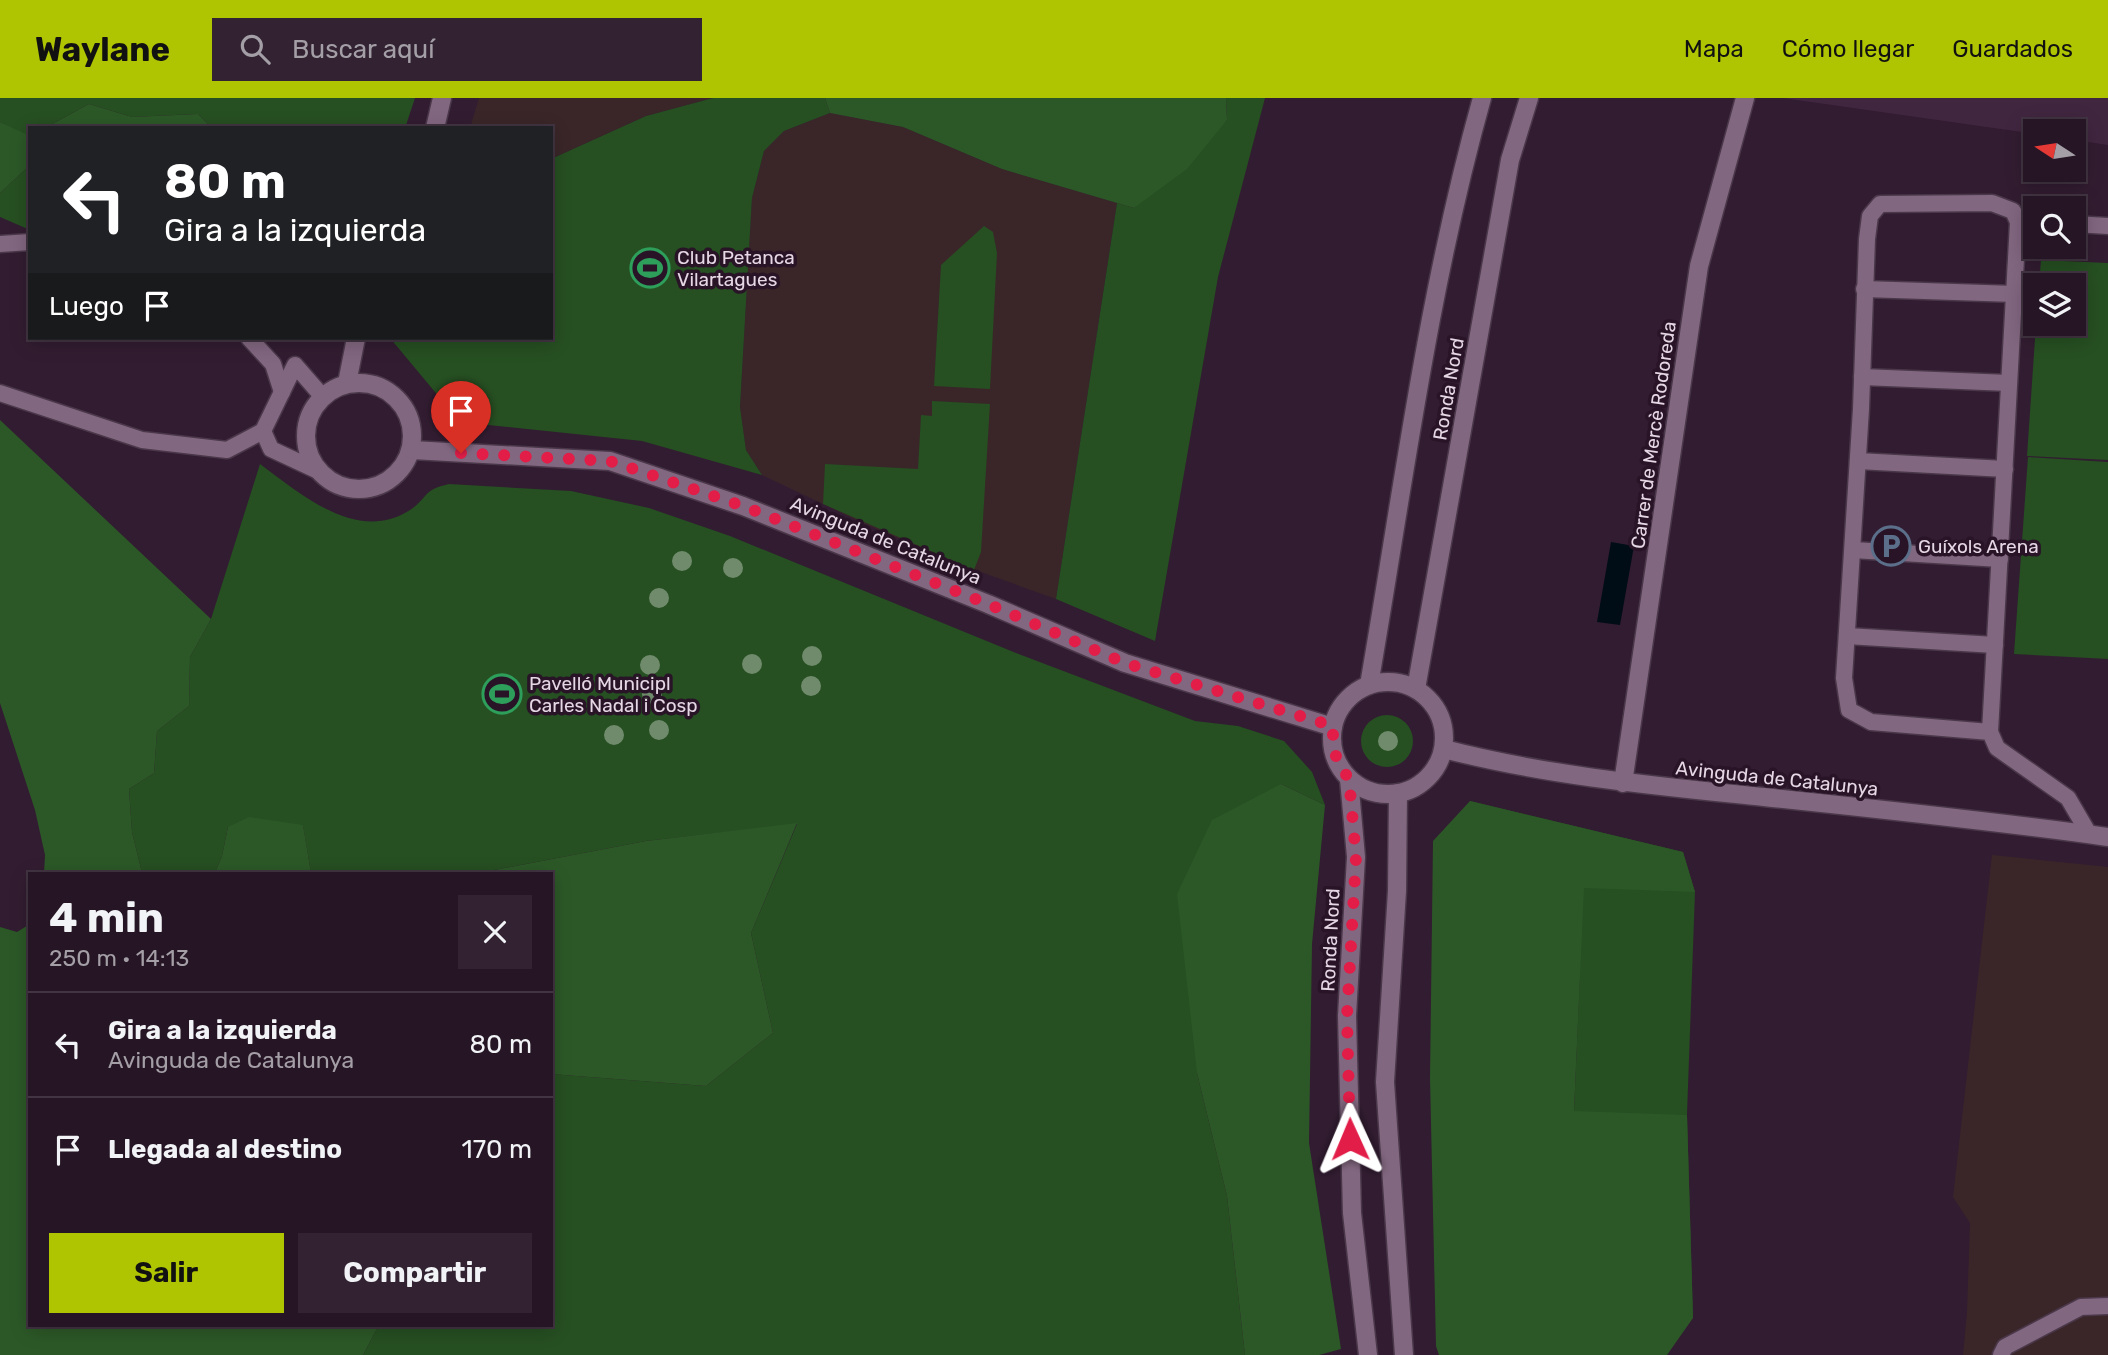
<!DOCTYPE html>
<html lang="es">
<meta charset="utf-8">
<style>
body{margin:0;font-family:Rubik,sans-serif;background:#322232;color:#f1f3f6;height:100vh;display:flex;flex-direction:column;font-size:26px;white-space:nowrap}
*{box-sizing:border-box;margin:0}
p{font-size:23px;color:#a49fa7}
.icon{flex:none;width:38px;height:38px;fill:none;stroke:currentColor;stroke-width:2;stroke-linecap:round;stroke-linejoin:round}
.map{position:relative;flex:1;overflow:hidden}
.details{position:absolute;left:28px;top:774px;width:525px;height:455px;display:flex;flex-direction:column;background:#261525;border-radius:0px;box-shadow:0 4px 18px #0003,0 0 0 2px #423442}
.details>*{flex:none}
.guide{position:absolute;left:28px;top:28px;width:525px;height:214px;border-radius:0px;box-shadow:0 4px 18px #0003,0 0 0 2px #423442;background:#202124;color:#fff;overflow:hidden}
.needle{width:46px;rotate:282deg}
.buttons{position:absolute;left:2023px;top:21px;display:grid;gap:14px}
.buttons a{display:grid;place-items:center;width:63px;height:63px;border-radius:0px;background:#261525;box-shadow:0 4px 18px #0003,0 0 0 2px #423442;font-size:35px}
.pin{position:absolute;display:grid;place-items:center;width:60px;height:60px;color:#fff;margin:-72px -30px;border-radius:50% 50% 50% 0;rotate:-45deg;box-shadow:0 0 7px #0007}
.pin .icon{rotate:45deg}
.me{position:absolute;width:77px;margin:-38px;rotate:359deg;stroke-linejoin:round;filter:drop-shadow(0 0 5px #0008)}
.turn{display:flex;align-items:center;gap:24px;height:147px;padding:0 21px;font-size:32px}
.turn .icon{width:91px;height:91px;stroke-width:2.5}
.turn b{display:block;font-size:49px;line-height:60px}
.then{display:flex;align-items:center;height:66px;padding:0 21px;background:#0003;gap:14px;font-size:26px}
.round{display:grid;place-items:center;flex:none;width:74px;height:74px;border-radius:0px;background:#322232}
.headline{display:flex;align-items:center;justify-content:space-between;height:119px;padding:0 21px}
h1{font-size:42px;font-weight:700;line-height:52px}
.button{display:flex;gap:14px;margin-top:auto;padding:14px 21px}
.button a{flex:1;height:80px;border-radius:0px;background:#b0c502;color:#111;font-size:28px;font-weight:700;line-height:80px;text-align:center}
.button a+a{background:#322232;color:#f1f3f6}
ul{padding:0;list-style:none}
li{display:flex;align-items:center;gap:21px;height:105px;padding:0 21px;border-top:2px solid #423442}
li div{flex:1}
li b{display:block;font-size:26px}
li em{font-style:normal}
header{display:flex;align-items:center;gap:42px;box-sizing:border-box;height:98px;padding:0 35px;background:#b0c502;color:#111}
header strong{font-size:33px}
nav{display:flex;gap:38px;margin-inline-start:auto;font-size:24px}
.search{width:490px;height:63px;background:#322232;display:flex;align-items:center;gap:18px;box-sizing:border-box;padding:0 24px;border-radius:0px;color:#a49fa7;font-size:26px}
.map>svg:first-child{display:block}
</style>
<header>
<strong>Waylane</strong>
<div class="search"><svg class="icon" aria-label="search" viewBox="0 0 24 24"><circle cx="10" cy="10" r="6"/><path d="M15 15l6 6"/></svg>Buscar aquí</div>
<nav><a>Mapa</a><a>Cómo llegar</a><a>Guardados</a></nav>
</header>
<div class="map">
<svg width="2108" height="1257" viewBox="0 0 2108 1257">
<rect width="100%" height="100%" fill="#321c31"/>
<g fill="#3a2629">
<path d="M479 0H713L646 18 551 61V30H470Z"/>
<path d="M830 15 903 29 1002 71 1117 105 1056 501 964 468 865 426 762 377 746 352 740 309 752 100 764 53 784 33Z"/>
<path d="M1992 757 2108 769V1257H1963L1967 1214 1970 1125 1953 1099Z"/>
</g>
<path fill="#412640" d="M1783 0H2108V47L2074 42V33H2035V36Z"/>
<g fill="#264f22">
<path d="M0 0H415L405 30H212L198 16 132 19 89 6 45 30H30L28 39 0 24Z"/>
<path d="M713 0H825L830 15 784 33 764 53 752 100 740 309 746 352 762 377 642 343 469 325 445 306 390 240H551V61L646 18Z"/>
<path d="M1226 0H1265L1218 179 1155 543 1056 501 1117 105 1134 110 1227 22Z"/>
<path d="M30 67V132L0 119V95Z"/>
<path d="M984 128 993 134 997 155 990 291 934 288 941 167Z"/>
<path d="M2041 162 2108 165V362L2027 358 2036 226H2074V187H2039Z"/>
<path d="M932 303 990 306 981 454 974 472 823 406 825 366 918 371 921 317 932 318Z"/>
<path d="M2028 359 2108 364V561L2014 556Z"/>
<path d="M260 366C301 396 357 446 410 412 429 399 422 392 449 386L571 393 649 410 730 438 1016 555 1195 623 1238 628 1284 643 1312 674 1325 707 1281 686 1197 975 1227 1098 1245 1257H363L379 1227H551V976L706 988 773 935 751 835 797 726 646 743 479 775H311L303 728 228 729 222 758 215 775H142L132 734 129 691 154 675 157 633 189 608 190 559 211 521Z"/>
<circle cx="1387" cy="643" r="26"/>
<path d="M1470 703 1683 754 1695 794 1687 1017 1693 1220 1606 1105 1574 1013 1580 873Z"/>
</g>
<g fill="#2c5827">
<path d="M825 0H1226L1227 22 1187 71 1134 110 1002 71 903 29 830 15Z"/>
<path d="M89 6 132 19 198 16 212 30H45Z"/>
<path d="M0 24 30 38V67L0 95Z"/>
<path d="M0 322 211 521 190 559 189 608 157 633 154 675 129 691 132 734 142 775H44L45 757 35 712 0 605Z"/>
<path d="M1281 686 1325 707 1312 846 1309 1045 1341 1251 1319 1257H1245L1227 1098 1197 975 1177 796 1212 722Z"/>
<path d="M1470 703 1683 754 1695 794 1584 790 1574 1013 1687 1017 1693 1220 1667 1257H1439L1436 1248 1430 980 1433 743Z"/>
<path d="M249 719 303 727 311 775H215L222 758 228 729Z"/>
<path d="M797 725 751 835 773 935 706 988 551 976V775H479L646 743Z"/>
<path d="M30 826V1227H379L363 1257H0V829L17 834Z"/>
</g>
<path fill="#000d17" d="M1611 444 1634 448 1620 527 1597 524Z"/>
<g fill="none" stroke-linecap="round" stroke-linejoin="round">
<g stroke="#4a384a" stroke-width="19">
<g id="service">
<path d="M2074 126 2108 128"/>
<path d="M0 146 30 144"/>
<path d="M1864 191 2015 196"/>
<path d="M249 240 273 266 282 294"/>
<path d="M1862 279 2009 285"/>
<path d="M0 295 142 342 227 352 263 333 295 267 322 298"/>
<path d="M263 333 271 351 316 372"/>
<path d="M1858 363 2005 371"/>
<path d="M1853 452 2000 461"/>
<path d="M1847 538 1995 547"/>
<path d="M1990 634 1871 624 1849 612 1844 580 1861 311 1867 141 1870 118 1880 106 1992 105 2013 113 2018 124 1990 634 1997 650 2068 700 2089 736"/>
<path d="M2001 1257 2005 1249 2081 1209 2108 1208"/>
</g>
</g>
<g stroke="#4a384a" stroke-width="21">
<g id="minor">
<path d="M435 30 442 0"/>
<circle cx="359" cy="338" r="53"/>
<path d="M347 285 356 240"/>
<path d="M412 352 610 363 743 408 988 506 1125 565 1333 629"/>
<path d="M1444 651C1548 678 1657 688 1764 699 1879 711 1994 723 2108 739"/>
<path d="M1623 685 1699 168 1745 0"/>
</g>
</g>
<g stroke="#4a384a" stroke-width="21">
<g id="tertiary">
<circle cx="1388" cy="640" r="56"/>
<path d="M1369 587C1403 391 1428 192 1482 0"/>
<path d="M1416 591 1510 62 1529 0"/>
<path d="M1349 681 1356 759 1347 918 1352 1115 1368 1257"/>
<path d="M1398 695 1397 793 1385 984 1404 1257"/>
</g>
</g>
<use href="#service" stroke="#826780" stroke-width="16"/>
<use href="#minor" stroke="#826780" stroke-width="18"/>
<use href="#tertiary" stroke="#826780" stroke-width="18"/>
</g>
<g fill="#708b6c">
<circle cx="682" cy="463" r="10"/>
<circle cx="733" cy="470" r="10"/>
<circle cx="659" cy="500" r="10"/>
<circle cx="812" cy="558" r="10"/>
<circle cx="752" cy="566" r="10"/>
<circle cx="650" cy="567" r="10"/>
<circle cx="811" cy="588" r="10"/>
<circle cx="652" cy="596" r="10"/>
<circle cx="659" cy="632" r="10"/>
<circle cx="614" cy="637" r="10"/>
<circle cx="1388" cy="643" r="10"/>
</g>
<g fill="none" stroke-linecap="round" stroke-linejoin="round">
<path stroke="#e11d48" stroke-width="12" stroke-dasharray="0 21.6" d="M461 355 610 363 743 408 988 506 1125 565 1333 628V648L1338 665 1349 681 1356 759 1347 918 1350 1041"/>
</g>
<defs>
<g id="stadium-ring" transform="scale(2.0125)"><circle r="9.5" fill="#281327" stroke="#2e9e5b" stroke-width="1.5"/><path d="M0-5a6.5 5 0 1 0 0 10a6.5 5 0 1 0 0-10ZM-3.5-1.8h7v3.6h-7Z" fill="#2e9e5b"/></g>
<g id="parking-ring" transform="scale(2.0125)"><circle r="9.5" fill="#281327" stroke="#5c6f8a" stroke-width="1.5"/><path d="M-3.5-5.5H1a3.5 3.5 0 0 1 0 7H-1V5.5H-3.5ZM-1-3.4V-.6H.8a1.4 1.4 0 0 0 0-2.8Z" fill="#5c6f8a"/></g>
</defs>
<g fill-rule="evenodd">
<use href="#stadium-ring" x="650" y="170"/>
<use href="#parking-ring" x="1891" y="448"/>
<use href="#stadium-ring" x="502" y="596"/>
</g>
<g text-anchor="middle" stroke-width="7" stroke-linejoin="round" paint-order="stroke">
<g font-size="19" fill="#e6d7e5" stroke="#281327" text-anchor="start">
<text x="677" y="166">Club Petanca<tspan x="677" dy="22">Vilartagues</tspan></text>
<text x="1918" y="455">Guíxols Arena</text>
<text x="529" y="592">Pavelló Municipl<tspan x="529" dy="22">Carles Nadal i Cosp</tspan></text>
</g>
<g font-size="19" fill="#e6d7e5" stroke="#281327">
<text transform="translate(1448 291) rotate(-80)" y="7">Ronda Nord</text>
<text transform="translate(1653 337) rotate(-82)" y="7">Carrer de Mercè Rodoreda</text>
<text transform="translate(886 442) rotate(22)" y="7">Avinguda de Catalunya</text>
<text transform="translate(1777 680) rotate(6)" y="7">Avinguda de Catalunya</text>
<text transform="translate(1330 842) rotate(-87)" y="7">Ronda Nord</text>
</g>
</g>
</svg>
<div class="buttons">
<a><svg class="needle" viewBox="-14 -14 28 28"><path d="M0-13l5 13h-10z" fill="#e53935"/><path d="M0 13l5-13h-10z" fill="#a49fa7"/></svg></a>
<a><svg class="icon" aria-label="search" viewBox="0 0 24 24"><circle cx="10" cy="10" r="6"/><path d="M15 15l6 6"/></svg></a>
<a><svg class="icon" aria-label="layers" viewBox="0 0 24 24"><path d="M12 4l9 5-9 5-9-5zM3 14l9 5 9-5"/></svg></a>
</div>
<div class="pin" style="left:461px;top:355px;background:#d93025"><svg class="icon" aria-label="arrive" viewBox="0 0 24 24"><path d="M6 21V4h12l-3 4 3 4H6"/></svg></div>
<svg class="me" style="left:1350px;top:1041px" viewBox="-20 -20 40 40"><path d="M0-17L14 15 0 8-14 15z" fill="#e11d48" stroke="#fff" stroke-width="4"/></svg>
<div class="guide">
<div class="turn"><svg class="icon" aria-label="left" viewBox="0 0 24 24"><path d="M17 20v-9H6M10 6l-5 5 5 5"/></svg><div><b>80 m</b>Gira a la izquierda</div></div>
<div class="then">Luego<svg class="icon" aria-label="arrive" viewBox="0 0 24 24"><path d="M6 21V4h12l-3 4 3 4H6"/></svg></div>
</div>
<section class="details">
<div class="headline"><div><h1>4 min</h1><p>250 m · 14:13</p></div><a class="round"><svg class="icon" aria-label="close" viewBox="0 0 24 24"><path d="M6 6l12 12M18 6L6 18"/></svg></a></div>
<ul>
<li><svg class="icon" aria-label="left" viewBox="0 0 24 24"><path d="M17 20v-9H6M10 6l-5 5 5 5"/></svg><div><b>Gira a la izquierda</b><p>Avinguda de Catalunya</p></div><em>80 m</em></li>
<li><svg class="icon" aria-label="arrive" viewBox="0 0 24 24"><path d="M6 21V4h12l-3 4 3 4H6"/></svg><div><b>Llegada al destino</b></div><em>170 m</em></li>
</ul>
<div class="button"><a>Salir</a><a>Compartir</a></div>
</section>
</div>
